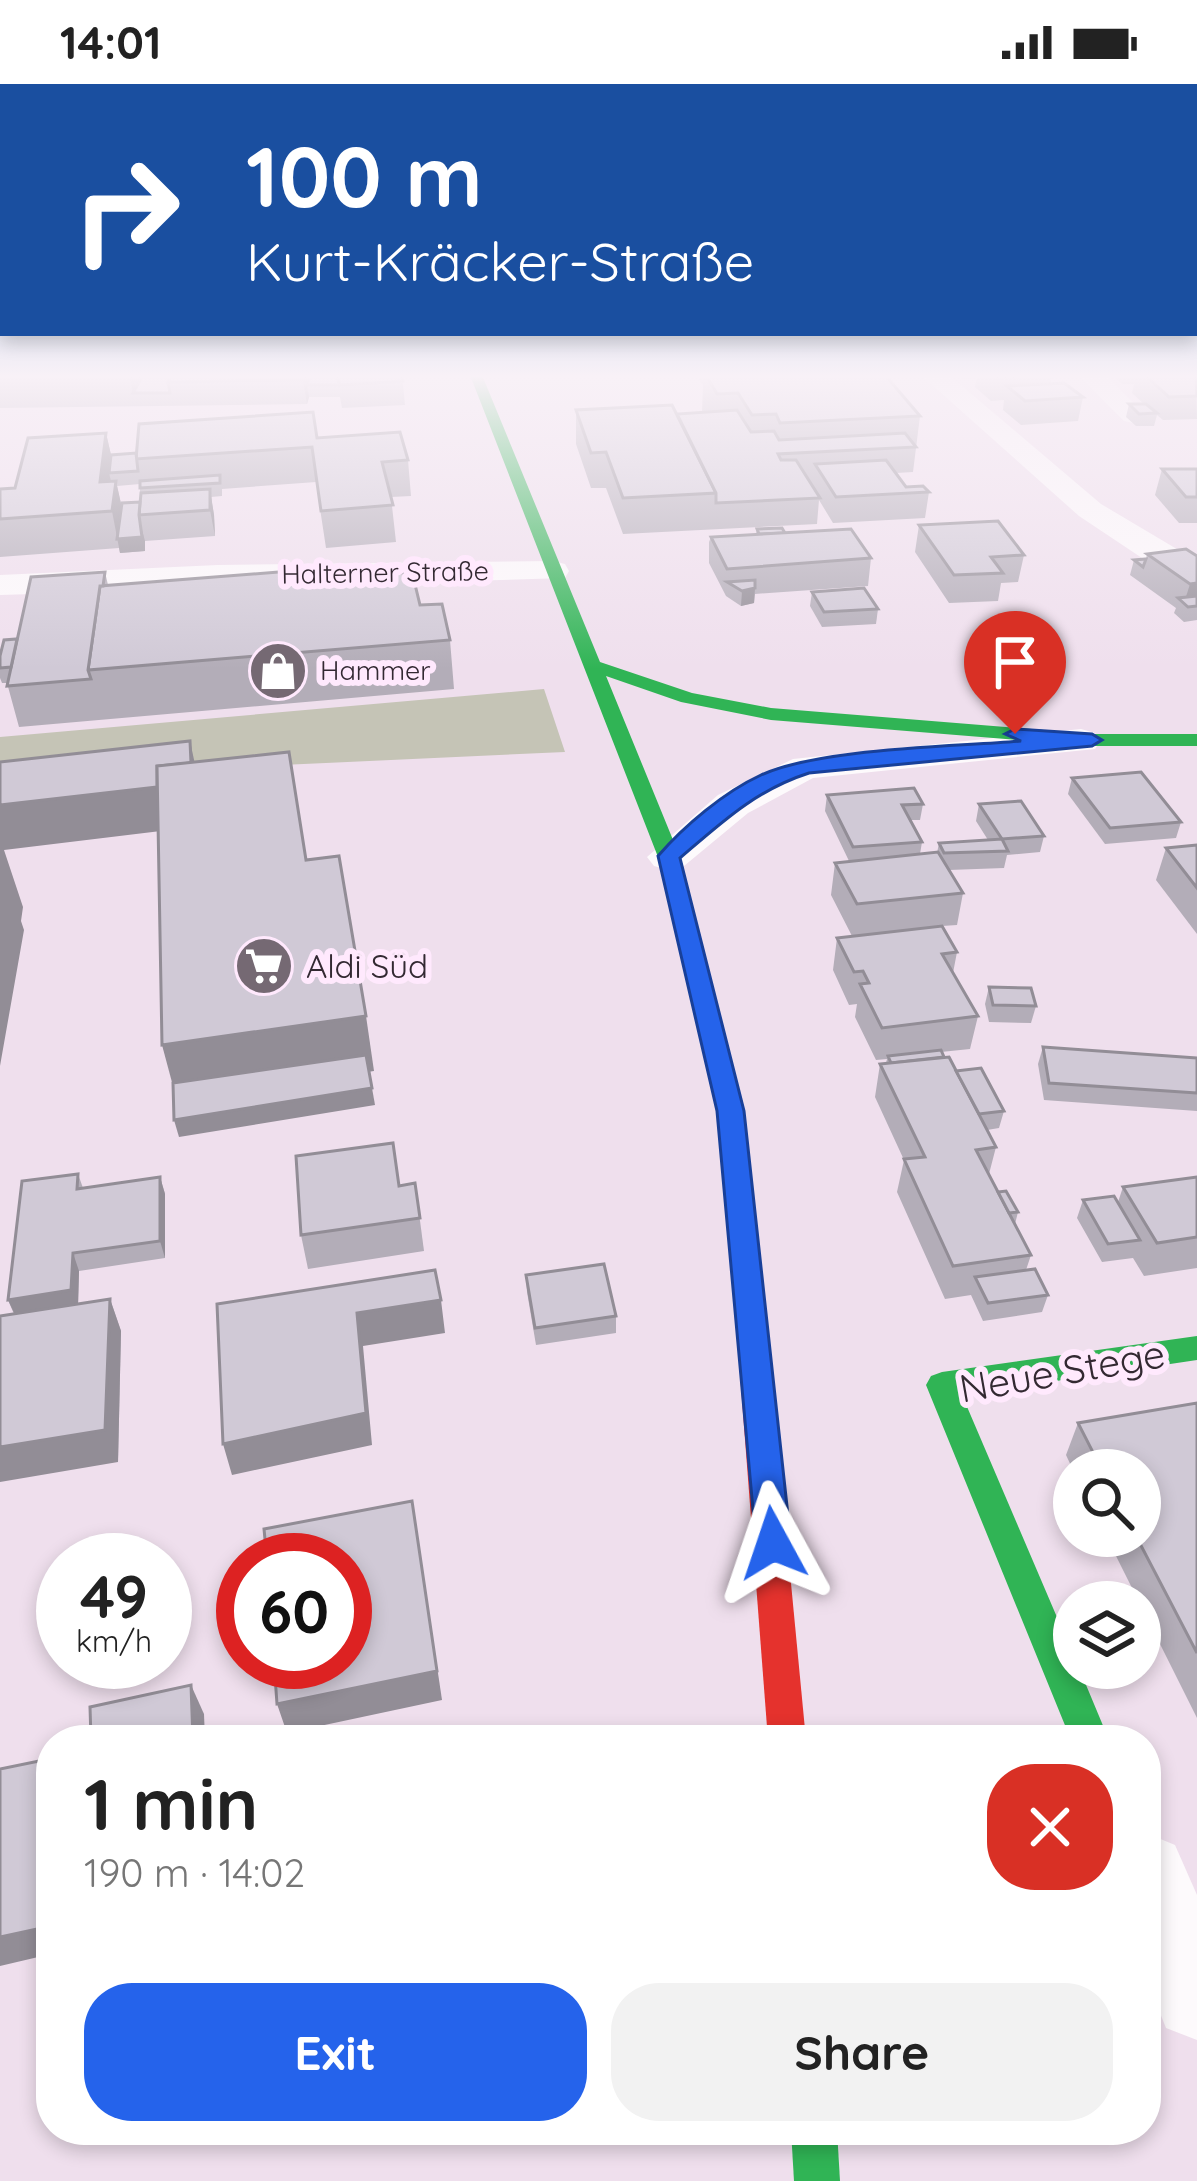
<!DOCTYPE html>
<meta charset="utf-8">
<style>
body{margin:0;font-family:Quicksand,sans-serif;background:#f2f2f2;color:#222;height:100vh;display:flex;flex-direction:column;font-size:45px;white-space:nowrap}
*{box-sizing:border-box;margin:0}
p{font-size:39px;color:#767676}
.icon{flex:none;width:66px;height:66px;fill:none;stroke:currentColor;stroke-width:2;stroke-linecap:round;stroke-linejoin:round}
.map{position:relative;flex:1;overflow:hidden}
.drawer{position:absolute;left:36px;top:1641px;width:1125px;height:420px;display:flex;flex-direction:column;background:#fff;border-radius:48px;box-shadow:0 6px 18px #0003}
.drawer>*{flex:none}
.banner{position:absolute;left:0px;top:0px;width:1197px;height:252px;box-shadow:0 6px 18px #0003;background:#1a4fa0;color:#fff;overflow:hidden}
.fabs{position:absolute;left:1053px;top:1365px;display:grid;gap:24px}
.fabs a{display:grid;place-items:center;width:108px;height:108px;border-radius:50%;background:#fff;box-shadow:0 6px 18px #0003;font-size:60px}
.speed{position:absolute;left:36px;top:1449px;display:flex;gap:24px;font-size:60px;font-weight:700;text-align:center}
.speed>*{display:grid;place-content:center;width:156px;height:156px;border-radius:50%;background:#fff;box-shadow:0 6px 18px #0003;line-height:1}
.speed small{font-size:30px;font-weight:400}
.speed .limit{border:18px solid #d22;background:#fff;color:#111}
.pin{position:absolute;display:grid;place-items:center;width:102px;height:102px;color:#fff;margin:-123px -51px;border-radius:50% 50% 50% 0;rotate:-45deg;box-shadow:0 0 12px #0007}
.pin .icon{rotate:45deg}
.me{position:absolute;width:132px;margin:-66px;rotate:355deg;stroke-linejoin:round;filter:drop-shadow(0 0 9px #0008)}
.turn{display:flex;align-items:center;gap:42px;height:252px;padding:0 48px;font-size:54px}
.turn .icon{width:156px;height:156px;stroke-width:2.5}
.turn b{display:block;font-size:84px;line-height:102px}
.round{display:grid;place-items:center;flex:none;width:126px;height:126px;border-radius:48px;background:#f2f2f2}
.summary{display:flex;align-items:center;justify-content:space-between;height:204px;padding:0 48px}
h1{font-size:72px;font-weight:700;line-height:90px}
.action{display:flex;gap:24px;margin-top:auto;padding:24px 48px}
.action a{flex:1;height:138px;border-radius:48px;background:#2563eb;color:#fff;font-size:48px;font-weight:700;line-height:138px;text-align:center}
.action a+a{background:#f2f2f2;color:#222}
.status{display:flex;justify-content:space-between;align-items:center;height:84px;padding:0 60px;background:#fff;direction:ltr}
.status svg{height:33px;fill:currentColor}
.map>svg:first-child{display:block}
</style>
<div class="status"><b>14:01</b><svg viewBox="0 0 49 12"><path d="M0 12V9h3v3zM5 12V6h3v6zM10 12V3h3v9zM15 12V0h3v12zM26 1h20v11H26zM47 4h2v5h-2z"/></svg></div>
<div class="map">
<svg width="1197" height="2097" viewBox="0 0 1197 2097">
<rect width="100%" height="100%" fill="#efdfed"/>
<path fill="#c5c4b6" d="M544 605 565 668 0 694V653Z"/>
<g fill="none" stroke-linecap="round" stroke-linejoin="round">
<g fill="#fdfafc" fill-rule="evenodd">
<path d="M921 291H949L1101 420 1197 477V500L1148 478 1079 432Z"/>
<path d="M1078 291H1105L1146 331 1133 339 1124 337Z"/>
<path d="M553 477 565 480 569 487 565 494 0 511V491L218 481Z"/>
<path d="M1081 645 1095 649 1101 657 1095 665 813 694 748 729 684 782 669 786 654 782 647 773 718 711 793 675Z"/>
<path d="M1146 1749 1175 1761 1197 1811V1956L1166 1944 1146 1894Z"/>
</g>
<g fill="#30b455" fill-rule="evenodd">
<path d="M470 291H482L600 578 692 609 771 624 1092 650H1197V662H1092L771 636 681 618 606 592 680 773 744 1027 766 1238 762 1247 751 1250 740 1247 736 1238 718 1027 658 773Z"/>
<path d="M1197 1252V1276L962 1311 1074 1573V1584H1079L1109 1656H1071L926 1301 931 1292 942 1288Z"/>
<path d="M791 2046H837L840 2097H794Z"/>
</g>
<path fill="#e5322d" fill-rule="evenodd" d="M751 1226 762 1229 766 1238 806 1656H768L736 1238 740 1229Z"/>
</g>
<g fill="#b3adb8" fill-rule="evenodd">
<path d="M0 291H402L405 321 342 324 340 313H309L307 320 0 324Z"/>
<path d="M700 291H885L920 332 913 388 896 389 906 403 929 408 925 434 833 439 819 416 817 440 623 450 606 404H591L576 360V326L677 330 702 328 703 301 699 296Z"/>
<path d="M961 291H1052L1050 300 1083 313 1078 337 1021 341 1003 326 1004 316 991 317 975 303 977 294 965 295Z"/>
<path d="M1113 291H1196L1197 335 1163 336 1157 331 1154 342H1136L1126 333 1129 320H1144L1132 309 1134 300H1122Z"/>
<path d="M106 349 111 371 317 354 408 376 411 412 391 413 396 458 326 464 316 398 222 405V412L211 413 214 431 215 452 145 457V467L120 469 119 464 0 473V405L15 404ZM140 400V418L121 420 117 402Z"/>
<path d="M1162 385H1197V439H1179L1155 411Z"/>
<path d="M919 441 1024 471 1018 498 1001 499 998 517 949 519 915 468Z"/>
<path d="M757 445 785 449 871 474 868 502 755 510 754 519 741 522 726 512 709 479V458L711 453 756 450Z"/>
<path d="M1147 470 1197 472V536L1184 538 1174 529 1176 524 1130 491 1134 476 1146 475Z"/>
<path d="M105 488 108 501 311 496 420 521 450 556 454 605 19 643 7 599H2L0 594V572L17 555Z"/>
<path d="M812 508 878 525 876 540 822 543 810 522Z"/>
<path d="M1072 694 1181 738 1176 754 1105 760 1068 710Z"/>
<path d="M827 711 923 720 920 736H910L922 758 920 770 937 769 939 759 988 756 976 737 979 720 1044 752 1040 768 1007 771 1004 784 949 786 963 809 957 841 942 842 957 868 953 889 978 932 970 965 941 968 956 987 1004 1027 999 1044 987 1046 996 1063 989 1090 998 1108 1018 1128 1015 1140 1031 1171 1026 1186 1048 1211 1042 1228 983 1237 971 1211 945 1215 897 1108 904 1076 875 1013 880 980 886 979 887 975 876 976 855 933 857 920 849 921 833 886 837 854 852 852 831 811 835 779 849 777 825 727Z"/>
<path d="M1197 761V850L1156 796 1166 764Z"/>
<path d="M989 903 1036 922 1031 939 989 938 985 920Z"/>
<path d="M1043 963 1197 974V1027L1044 1016 1038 980Z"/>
<path d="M78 1090 83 1104 160 1093 165 1110V1174L79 1187 78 1220 110 1215 121 1247 118 1378 14 1230 8 1216Z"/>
<path d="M1197 1093V1184L1144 1192 1133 1174 1102 1178 1077 1134 1083 1116 1118 1118 1123 1103Z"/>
<path d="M415 1099 424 1167 308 1185 301 1151 399 1102Z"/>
<path d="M526 1191 616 1232V1249L536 1261 527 1208Z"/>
<path d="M1197 1319V1634L1106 1452H1140V1386H1074V1388L1066 1371 1078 1339Z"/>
</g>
<g fill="#928d96">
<path d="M129 291H149L133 309Z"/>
<path d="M305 291H314L307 301 309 313 307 320 303 296Z"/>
<path d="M106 349 114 384 109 389 112 401 100 398Z"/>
<path d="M116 397 124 433 142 446 145 457V467L120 469 112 427Z"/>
<path d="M210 405 214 431 215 452 210 426Z"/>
<path d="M1197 499V522L1184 519 1190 500Z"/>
<path d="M755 504 754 519 741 522 742 507Z"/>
<path d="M190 657 199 699 169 746 4 766 23 823 21 837 24 846 0 982V721Z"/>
<path d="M366 932 374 987 177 1017 162 961Z"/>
<path d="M372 1004 375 1021 179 1053 174 1036Z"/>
<path d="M160 1093 165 1110V1174L160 1157Z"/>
<path d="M73 1169 79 1187 78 1223 16 1233 8 1216Z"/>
<path d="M110 1215 121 1247 118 1378 0 1398V1363Z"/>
<path d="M441 1216 445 1249 363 1262 372 1361 232 1391 223 1360 357 1229Z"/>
<path d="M417 1448 442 1616 287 1649 277 1620Z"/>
<path d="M191 1601 204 1630 205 1656H193Z"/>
<path d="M51 1842V1870L0 1882V1853Z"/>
</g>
<g fill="#d0c9d6" stroke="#928d96" stroke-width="3">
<path d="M143 291H171L168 298 170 309H133Z"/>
<path d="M171 291H305L303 296 168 298Z"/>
<path d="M310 291H337L339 301H307Z"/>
<path d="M338 291H402L403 297 340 301Z"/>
<path d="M706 291H885L920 332 780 339 776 330 752 331 738 309 717 310Z"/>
<path d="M993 291H1033L996 294Z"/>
<path d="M1145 291H1196L1197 312 1169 313Z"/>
<path d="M1064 299 1083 313 1025 317 1007 302Z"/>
<path d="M1129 320H1146L1157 329 1139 330Z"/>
<path d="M672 321 716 409 623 414 606 368 591 369 576 326Z"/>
<path d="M737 326 751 348 774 347 779 356 905 349 916 363 778 370 781 376H796L820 414 716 419V409L677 330Z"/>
<path d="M313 328 317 354 400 348 408 376 382 378 393 421 321 427 312 363 136 375 139 340Z"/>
<path d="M106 349 100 398 116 397 112 427 0 435V405L15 404 28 354Z"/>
<path d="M136 369 138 387 109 389 111 371Z"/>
<path d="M886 376 906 403 923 402 929 408 836 413 815 380Z"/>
<path d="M1162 385H1197V413H1186Z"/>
<path d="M220 391V399L140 404V397Z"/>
<path d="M210 405V426L139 431 141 409Z"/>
<path d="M140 418 139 431 142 453 117 455 122 419Z"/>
<path d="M998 437 1024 471 991 473 1003 489 954 491 919 441Z"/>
<path d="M782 444 785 449 759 450 757 445Z"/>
<path d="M851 445 871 474 727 485 711 453Z"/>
<path d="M1186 465 1197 472V499L1190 500 1147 470Z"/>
<path d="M1146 475 1143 483 1134 476Z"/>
<path d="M291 487 311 496 412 488 420 521 442 520 450 556 88 586 100 502Z"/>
<path d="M105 488 103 502H100L88 586 91 595 7 602 31 493Z"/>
<path d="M755 496V504L742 507 727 498Z"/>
<path d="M864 504 878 525 824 528 812 508Z"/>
<path d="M1197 512V522L1188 523 1178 514Z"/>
<path d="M17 555 11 583 0 584V572L4 556Z"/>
<path d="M190 657 191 679 157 682V703L0 721V678Z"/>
<path d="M289 668 306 776 339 772 366 932 162 961 157 682Z"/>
<path d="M1141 688 1181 738 1110 744 1072 694Z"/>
<path d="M914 704 923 720 902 721 922 758 853 763 827 711Z"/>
<path d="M1021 717 1044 752 1002 755 979 720Z"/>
<path d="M1002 755 1008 767 944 769 939 759Z"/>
<path d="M1197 761V804L1166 764Z"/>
<path d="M938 768 963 809 857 820 835 779Z"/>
<path d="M942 842 957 868 942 870 978 932 882 944 860 900 869 899 863 887 854 888 837 854Z"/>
<path d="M989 903 1031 904 1036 922 993 921Z"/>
<path d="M1043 963 1197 974V1009L1049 999Z"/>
<path d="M941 966 944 973 891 979 888 972Z"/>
<path d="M366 971 372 1004 174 1036 173 999Z"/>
<path d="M949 973 996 1063 976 1066 1031 1171 953 1182 904 1075 925 1073 880 980Z"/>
<path d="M981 984 1004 1027 979 1030 956 987Z"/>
<path d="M393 1059 399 1102 415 1099 420 1134 301 1151 296 1072Z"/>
<path d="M78 1090 77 1105 160 1093V1157L73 1169 71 1206 8 1216 22 1097Z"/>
<path d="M1197 1093V1153L1157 1159 1123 1103Z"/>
<path d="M1006 1107 1018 1128 1009 1129 998 1108Z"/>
<path d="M1114 1112 1140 1156 1108 1160 1083 1116Z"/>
<path d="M604 1180 616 1232 535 1244 526 1191Z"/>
<path d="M1035 1185 1048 1211 988 1219 975 1193Z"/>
<path d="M435 1186 441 1216 357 1229 366 1329 223 1360 217 1220Z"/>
<path d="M110 1215 105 1346 0 1363V1232Z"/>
<path d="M1197 1319V1569L1136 1452H1140V1386H1102L1078 1339Z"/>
<path d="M412 1417 437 1587 277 1620 274 1578H345V1476H267L264 1445Z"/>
<path d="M191 1601 193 1656H86L91 1655 90 1623Z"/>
<path d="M51 1663V1842L0 1853V1685L49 1675Z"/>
</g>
<linearGradient id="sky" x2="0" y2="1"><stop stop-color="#91bae1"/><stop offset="0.5" stop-color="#f8f1f7"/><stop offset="1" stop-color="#f8f1f7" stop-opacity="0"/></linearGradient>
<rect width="1197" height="585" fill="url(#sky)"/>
<path fill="#2563eb" stroke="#184099" stroke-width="3" d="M1015 645 1092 650 1102 656 1092 662 809 689C756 706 722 738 680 774L744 1027 791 1459 786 1470 773 1475 761 1470 756 1459 717 1027 658 772C684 742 724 708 761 691 821 664 951 663 1021 657L1005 650Z"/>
<defs>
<g id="shop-disc" transform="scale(3)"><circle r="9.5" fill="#756973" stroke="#ffe9fd"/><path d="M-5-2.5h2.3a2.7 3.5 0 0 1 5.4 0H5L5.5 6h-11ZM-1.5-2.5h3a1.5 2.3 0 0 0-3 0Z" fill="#fff"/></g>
<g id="supermarket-disc" transform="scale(3)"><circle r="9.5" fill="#756973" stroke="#ffe9fd"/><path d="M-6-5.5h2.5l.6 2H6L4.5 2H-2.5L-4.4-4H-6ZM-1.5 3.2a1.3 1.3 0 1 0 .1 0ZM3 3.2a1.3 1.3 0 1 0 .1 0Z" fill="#fff"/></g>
</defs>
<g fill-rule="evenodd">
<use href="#shop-disc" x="278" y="587"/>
<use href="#supermarket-disc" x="264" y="882"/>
</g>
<g text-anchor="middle" stroke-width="12" stroke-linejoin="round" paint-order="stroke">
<g font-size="27" fill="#332932" stroke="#ffe9fd">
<text transform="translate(385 489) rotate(-1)" y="9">Halterner Straße</text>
</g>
<g font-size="27" fill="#332932" stroke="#ffe9fd" text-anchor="start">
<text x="320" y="596">Hammer</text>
</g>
<g font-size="33" fill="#332932" stroke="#ffe9fd" text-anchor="start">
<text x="306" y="894">Aldi Süd</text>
</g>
<g font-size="39" fill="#332932" stroke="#ffe9fd">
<text transform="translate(1062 1287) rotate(-10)" y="14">Neue Stege</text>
</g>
</g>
</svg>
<div class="fabs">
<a><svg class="icon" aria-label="search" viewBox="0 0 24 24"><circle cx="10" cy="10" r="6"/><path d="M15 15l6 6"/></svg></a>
<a><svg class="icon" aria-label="layers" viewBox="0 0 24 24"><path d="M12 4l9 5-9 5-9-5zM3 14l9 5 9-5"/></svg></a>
</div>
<div class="speed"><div>49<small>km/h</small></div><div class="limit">60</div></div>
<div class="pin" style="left:1015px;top:650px;background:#d93025"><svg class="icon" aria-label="arrive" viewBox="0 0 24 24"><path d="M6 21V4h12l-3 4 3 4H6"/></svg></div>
<svg class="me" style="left:773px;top:1459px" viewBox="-20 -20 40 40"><path d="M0-17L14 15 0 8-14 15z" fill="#2563eb" stroke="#fff" stroke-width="4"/></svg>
<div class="banner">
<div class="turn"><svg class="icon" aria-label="right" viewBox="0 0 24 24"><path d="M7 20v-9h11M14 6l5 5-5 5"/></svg><div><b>100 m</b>Kurt-Kräcker-Straße</div></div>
</div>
<section class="drawer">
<div class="summary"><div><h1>1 min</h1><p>190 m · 14:02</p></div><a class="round" style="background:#d93025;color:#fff"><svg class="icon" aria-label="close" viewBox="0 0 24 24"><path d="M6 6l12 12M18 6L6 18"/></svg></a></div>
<div class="action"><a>Exit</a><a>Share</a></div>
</section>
</div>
